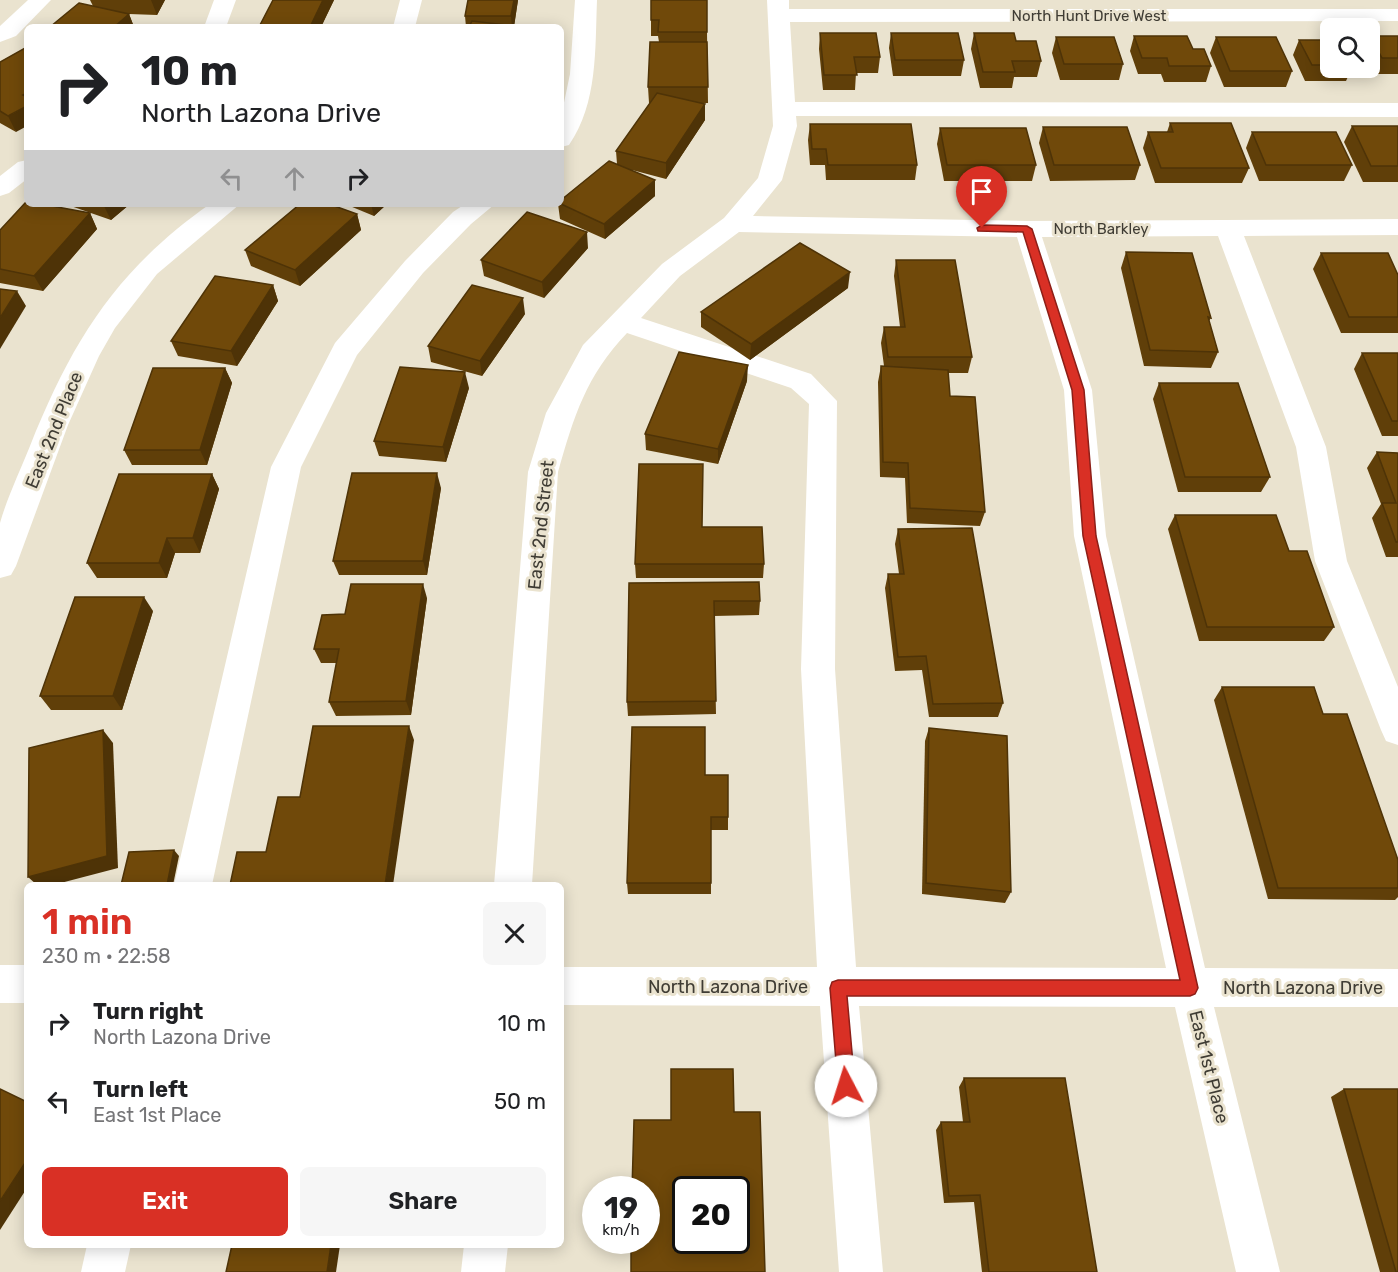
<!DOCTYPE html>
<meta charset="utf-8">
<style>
body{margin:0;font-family:Rubik,sans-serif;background:#f6f6f6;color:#202124;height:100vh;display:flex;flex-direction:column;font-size:22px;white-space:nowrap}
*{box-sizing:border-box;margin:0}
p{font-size:20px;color:#757577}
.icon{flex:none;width:33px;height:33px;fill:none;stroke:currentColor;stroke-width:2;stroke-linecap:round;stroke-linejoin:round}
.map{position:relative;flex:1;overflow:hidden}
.side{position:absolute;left:24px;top:882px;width:540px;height:366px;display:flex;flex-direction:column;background:#fff;border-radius:9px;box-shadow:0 3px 15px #0003}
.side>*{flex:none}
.top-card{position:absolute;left:24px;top:24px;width:540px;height:183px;border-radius:9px;box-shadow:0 3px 15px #0003;background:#fff;color:#202124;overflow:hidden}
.buttons{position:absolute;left:1320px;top:18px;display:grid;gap:12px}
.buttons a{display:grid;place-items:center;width:60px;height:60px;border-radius:9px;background:#fff;box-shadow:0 3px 15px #0003;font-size:30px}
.speed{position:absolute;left:582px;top:1176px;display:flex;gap:12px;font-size:30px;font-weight:700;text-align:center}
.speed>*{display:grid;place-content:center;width:78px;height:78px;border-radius:50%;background:#fff;box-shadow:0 3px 15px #0003;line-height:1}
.speed small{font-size:15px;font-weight:400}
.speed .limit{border:3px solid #111;border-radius:9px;background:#fff;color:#111}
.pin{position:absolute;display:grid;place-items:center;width:51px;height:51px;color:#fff;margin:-62px -26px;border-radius:50% 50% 50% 0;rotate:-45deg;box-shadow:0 0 6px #0007}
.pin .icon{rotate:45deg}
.me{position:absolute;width:66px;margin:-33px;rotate:355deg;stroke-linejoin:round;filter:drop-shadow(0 0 4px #0008)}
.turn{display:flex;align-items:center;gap:21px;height:126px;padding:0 18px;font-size:27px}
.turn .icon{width:78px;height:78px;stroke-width:2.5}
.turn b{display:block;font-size:42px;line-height:51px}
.lanes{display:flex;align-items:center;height:57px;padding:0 18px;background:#0003;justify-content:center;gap:30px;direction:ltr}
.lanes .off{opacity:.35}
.round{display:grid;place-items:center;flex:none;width:63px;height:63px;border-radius:9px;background:#f6f6f6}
.summary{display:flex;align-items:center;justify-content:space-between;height:102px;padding:0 18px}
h1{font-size:36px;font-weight:600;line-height:45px;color:#d93025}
.button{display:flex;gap:12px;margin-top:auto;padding:12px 18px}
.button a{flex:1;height:69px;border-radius:9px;background:#d93025;color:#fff;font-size:24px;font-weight:600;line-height:69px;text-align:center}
.button a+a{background:#f6f6f6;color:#202124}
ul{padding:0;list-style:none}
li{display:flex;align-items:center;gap:18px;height:78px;padding:0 18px}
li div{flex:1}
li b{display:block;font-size:22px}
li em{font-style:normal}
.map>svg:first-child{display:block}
</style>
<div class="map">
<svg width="1398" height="1272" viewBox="0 0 1398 1272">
<rect width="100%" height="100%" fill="#eae3cf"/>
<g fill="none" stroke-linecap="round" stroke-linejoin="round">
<g fill="#fff" fill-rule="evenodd">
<path d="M28 0H51L16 36 0 42V26Z"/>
<path d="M214 0H236L226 27H204Z"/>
<path d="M400 0H422L415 27H393Z"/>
<path d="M575 0H597C595 49 598 103 569 145L561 147V117L570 74Z"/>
<path d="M767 0H789V9H1398V21L790 22 795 102 1398 103V117L796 116 797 126 782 180 753 216 1027 221 1398 219V235L1244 236 1326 447 1347 561 1398 687V745L1386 741 1381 730 1315 561 1296 447 1218 236 1042 237 1092 390 1106 536 1205 968 1398 969V1007H1214L1280 1272H1236L1175 1007 859 1006 883 1272H839L820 1006 561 1005V967H817L801 669 809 404 791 388 627 333C586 376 574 416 558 472L532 885H494L528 472 546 413 583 345 662 264 724 218 758 178 773 126ZM739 232 1017 237 1064 390 1074 536 1166 968 856 967 835 669 837 401 811 374 641 318 680 276Z"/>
<path d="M27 160V179L9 193 0 196V176L18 162Z"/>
<path d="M210 204H240L157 274 115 328 99 356 68 425 16 566 11 575 0 578C0 561 0 540 0 523 7 498 20 471 30 446 72 341 116 270 210 204Z"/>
<path d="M465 204H495L471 224 423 273 357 355 301 467 212 885H174L271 467 335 343 405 261 453 212Z"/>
<rect x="0" y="965" width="27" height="38"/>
<path d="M87 1245H131L125 1272H81Z"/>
<path d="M464 1245H508L505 1272H461Z"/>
</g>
</g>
<g fill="#603f09">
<path d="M90 0H165L157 15 129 14 134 27 93 6Z"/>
<path d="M273 0H334L321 27H261L260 25Z"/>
<path d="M518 0 514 26 524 27H466L465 16Z"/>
<path d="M651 0 707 32 708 103H698L705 104V120L666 179 632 170 655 196 605 239 560 219 558 204H561L617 164 616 151 651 103H649L648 87 659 42 658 36H651Z"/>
<path d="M820 33 880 57 878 73H856L855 90H823L819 49Z"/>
<path d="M891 33 964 60 961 76H893L889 48Z"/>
<path d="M974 33 1016 41 1041 61 1037 77H1014L1012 88H980L971 49Z"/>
<path d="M1134 36 1193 49 1211 66 1206 82H1164L1161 74H1138L1130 51Z"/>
<path d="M1370 36H1398V74H1375L1370 65Z"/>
<path d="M1056 37 1123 64 1119 80H1060L1052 53Z"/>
<path d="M1216 37 1292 71 1286 87H1224L1210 53Z"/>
<path d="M1299 40H1330V68H1352L1346 81H1305L1293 55Z"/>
<path d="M0 62 16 132 0 123Z"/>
<path d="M1170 123 1249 168 1242 183H1155L1143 148 1148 132H1167Z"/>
<path d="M810 124 917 165 915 180H826L825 165H810L808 140Z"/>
<path d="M1352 126H1398V182H1363L1344 142Z"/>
<path d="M1043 127 1140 165 1135 180 1050 181 1039 143Z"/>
<path d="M940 128 1036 165 1032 181H944L937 144Z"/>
<path d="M1252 132 1352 165 1344 181H1259L1246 148Z"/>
<path d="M65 204H130L111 220Z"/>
<path d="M345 204H387L374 216Z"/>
<path d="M90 213 97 229 43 291 0 283V230Z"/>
<path d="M357 214 361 230 300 286 251 266 245 250Z"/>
<path d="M588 248 544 298 484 276 481 260Z"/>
<path d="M1126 252 1211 318 1209 321 1218 352 1211 368 1144 366 1121 268Z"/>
<path d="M1321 253 1398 275V333H1341L1313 269Z"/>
<path d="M896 260 972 357 968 373H948L950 396 985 512 980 526 907 523 905 478 880 477 878 382 881 366H884L881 343 884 327H900L894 276Z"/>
<path d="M273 285 278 301 237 366 178 356 171 341Z"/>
<path d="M848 288 750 360 701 327V312Z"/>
<path d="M525 314 482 376 431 362 428 346Z"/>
<path d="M1362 353H1398V436H1382L1354 369Z"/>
<path d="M225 368 232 383 207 465H132L124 450Z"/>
<path d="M747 381 718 464 646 450 645 434Z"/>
<path d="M1159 383 1270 477 1261 492H1178L1153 399Z"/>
<path d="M469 388 446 462 379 456 374 441Z"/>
<path d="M1377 452 1398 453V557H1386L1372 518 1381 504 1367 468Z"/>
<path d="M212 474 219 489 200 553H175L167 578H97L87 563Z"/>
<path d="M441 488 427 575H339L333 561Z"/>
<path d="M1175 515 1289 551 1334 627 1324 641H1199L1168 529Z"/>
<path d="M703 527 764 564 763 578H636L635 564Z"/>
<path d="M898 529 1003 703 998 717H929L922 670 895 671 885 588 888 574H899L895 544Z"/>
<path d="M629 583 760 601 759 615 714 616 716 714 628 716 627 702Z"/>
<path d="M427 598 411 715 336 716 329 702 337 663H321L314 649 345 614Z"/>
<path d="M153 611 122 710H51L40 696Z"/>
<path d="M1222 687 1323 714 1398 860V897L1395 900 1268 899 1214 700Z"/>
<path d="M929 728 1011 892 1005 903 922 894 925 741Z"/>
<path d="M705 775 728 817V830H711V894H628L627 883Z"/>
<path d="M964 1078 1097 1272H982L974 1202 944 1203 936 1130 941 1122H963L959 1087Z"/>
<path d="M1344 1089 1398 1272H1380L1331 1097Z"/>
</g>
<g fill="#4e3307">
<path d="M151 0H165L157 15Z"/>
<path d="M323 0H334L321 27H310Z"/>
<path d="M514 0H518L514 27H512L511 16Z"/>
<path d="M129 14 134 27H114Z"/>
<path d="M705 104V120L666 179V163Z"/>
<path d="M27 106V126L16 132 8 116Z"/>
<path d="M655 180V196L605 239 604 224Z"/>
<path d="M103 204H130L111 220Z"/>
<path d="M371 204H387L374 216Z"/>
<path d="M90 213 97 229 43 291 34 276Z"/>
<path d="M357 214 361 230 300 286 295 270Z"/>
<path d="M587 232 588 248 544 298 542 282Z"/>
<path d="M850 272 848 288 750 360 751 344Z"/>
<path d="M273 285 278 301 237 366 231 351Z"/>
<path d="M17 291 26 306 0 349V318Z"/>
<path d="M523 298 525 314 482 376 480 361Z"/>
<path d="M748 365 747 381 718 464V449Z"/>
<path d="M225 368 232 383 207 465 200 450Z"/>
<path d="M465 372 469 388 446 462 443 447Z"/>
<path d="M437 473 441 488 427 575 423 561Z"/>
<path d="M212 474 219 489 200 553 193 538Z"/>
<path d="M167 538 175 553 167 578 159 563Z"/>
<path d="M423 584 427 598 411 715 406 701Z"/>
<path d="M144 597 153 611 122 710 113 696Z"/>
<path d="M409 726 414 740 393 885H385Z"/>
<path d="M103 730 113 743 118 868 53 885H37L28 877Z"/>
<path d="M174 850 179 856 173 885H167Z"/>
<path d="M27 1160V1188L0 1230V1201Z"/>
<path d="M331 1245H340L336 1272H327Z"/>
</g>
<g fill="#70490a" stroke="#4e3307" stroke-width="1.5" fill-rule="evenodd">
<path d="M273 0H323L310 27 260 25Z"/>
<path d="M468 0H514L511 16H465Z"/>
<path d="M651 0H707V32H658L659 20H651Z"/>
<path d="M79 3 129 14 114 27H50Z"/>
<path d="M472 21 524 27H469Z"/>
<path d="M820 33H876L880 57H854L857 75H824Z"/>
<path d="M891 33H958L964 60H895Z"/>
<path d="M974 33H1014L1016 41H1036L1041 61H1012L1015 72H983Z"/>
<path d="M1134 36H1187L1193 49H1204L1211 66H1169L1167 58H1142Z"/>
<path d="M1370 36H1398V58H1382Z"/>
<path d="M1056 37H1114L1123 64H1064Z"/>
<path d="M1216 37H1276L1292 71H1230Z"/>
<path d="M1299 40H1330V65H1312Z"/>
<path d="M650 42H707L708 87H648Z"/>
<path d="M25 48 27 49V93L23 95 27 97V106L8 116 0 111V62Z"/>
<path d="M657 93 705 104 666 163 616 151Z"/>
<path d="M1170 123H1231L1249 168H1161L1148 132H1173Z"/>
<path d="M810 124H911L917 165H828L826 149H812Z"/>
<path d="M1352 126H1398V166H1371Z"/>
<path d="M1043 127H1127L1140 165H1054Z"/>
<path d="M940 128H1026L1036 165H947Z"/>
<path d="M1252 132H1336L1352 165H1266Z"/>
<path d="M609 161 655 180 604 224 561 204V200Z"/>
<path d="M27 201V204H41L90 213 34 276 0 269V230Z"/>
<path d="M300 204H329L357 214 295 270 245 250Z"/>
<path d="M527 212 587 232 542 282 481 260Z"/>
<path d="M800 243 850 272 751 344 701 312Z"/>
<path d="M1126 252 1192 253 1211 318 1208 317 1218 352 1150 350Z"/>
<path d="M1321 253H1388L1398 275V317H1349Z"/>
<path d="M896 260H955L972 357H888L884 327H905Z"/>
<path d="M215 276 273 285 231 351 171 341Z"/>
<path d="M472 285 523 298 480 361 428 346Z"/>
<path d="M0 289 17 291 0 318Z"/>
<path d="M679 352 748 365 718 449 645 434Z"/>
<path d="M1362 353H1398V421H1392Z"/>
<path d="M881 366 948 370 950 396 975 397 985 512 910 508 908 463 883 462Z"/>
<path d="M400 367 465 372 443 447 374 441Z"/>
<path d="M153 368H225L200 450H124Z"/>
<path d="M1159 383H1238L1270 477H1185Z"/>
<path d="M1377 452 1398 453V542H1396L1382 503H1396Z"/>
<path d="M639 464H703L702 527H762L764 564H635Z"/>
<path d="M352 473H437L423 561H333Z"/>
<path d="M119 474H212L193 538H167L159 563H87Z"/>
<path d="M1175 515H1276L1289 551H1307L1334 627H1207Z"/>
<path d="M972 528 1003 703 933 704 926 656 898 657 888 574H904L898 529Z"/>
<path d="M759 582 760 601H714L716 701 627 702 629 583Z"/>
<path d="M351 584H423L406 701 329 702 339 649H314L322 615 345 614Z"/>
<path d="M75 597H144L113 696H40Z"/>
<path d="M1222 687H1314L1323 714H1347L1398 860V888H1278Z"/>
<path d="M313 726H409L385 885H230L237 852H266L278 797H300Z"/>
<path d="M632 727H705V775H728V817H711V883H627Z"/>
<path d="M929 728 1007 736 1011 892 926 883Z"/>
<path d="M103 730 107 856 28 877 29 748Z"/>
<path d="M174 850 167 885H121L129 852Z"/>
<path d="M671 1069H733L734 1112H760L765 1272H631V1240H646V1190H632L634 1120H671ZM686 1190H736V1240H686Z"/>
<path d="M964 1078H1065L1097 1272H989L980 1195 949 1196 941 1122H970Z"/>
<path d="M0 1089 27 1102V1160L0 1201Z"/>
<path d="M1344 1089H1398V1272H1396Z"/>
<path d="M232 1245H331L327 1272H226Z"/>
</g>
<path fill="#d93025" stroke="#8d1f18" stroke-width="1.5" d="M982 225 1027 226 1032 229 1084 390 1096 536 1198 988 1195 994 1190 996H847L855 1086 852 1092 846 1094 840 1092 838 1086 830 988 832 982 838 980H1180L1083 536 1072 390 1023 232 978 231 977 228Z"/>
<g text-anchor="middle" stroke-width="6" stroke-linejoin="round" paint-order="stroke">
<g font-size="15" fill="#3f3c34" stroke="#eae3cf">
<text x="1089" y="21">North Hunt Drive West</text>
<text x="1101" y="234">North Barkley</text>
</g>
<g font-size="18" fill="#3f3c34" stroke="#eae3cf">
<text transform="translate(54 430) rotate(-68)" y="6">East 2nd Place</text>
<text transform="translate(541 525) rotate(-84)" y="6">East 2nd Street</text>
<text x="728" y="993">North Lazona Drive</text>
<text x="1303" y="994">North Lazona Drive</text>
<text transform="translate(1209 1067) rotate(76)" y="6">East 1st Place</text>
</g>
</g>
</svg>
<div class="buttons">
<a><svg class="icon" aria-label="search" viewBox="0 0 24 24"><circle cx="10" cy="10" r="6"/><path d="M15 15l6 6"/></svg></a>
</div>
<div class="speed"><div>19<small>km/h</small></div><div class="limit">20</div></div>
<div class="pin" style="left:982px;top:228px;background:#d93025"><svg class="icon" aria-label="arrive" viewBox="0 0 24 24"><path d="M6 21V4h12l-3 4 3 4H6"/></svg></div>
<svg class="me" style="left:846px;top:1086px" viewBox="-20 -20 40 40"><circle r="19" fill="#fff"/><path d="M0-13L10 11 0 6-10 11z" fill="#d93025"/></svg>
<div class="top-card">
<div class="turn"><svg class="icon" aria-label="right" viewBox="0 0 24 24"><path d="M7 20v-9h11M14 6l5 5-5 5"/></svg><div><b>10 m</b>North Lazona Drive</div></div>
<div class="lanes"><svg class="icon off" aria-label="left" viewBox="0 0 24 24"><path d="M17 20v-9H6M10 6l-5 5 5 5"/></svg><svg class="icon off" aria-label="ahead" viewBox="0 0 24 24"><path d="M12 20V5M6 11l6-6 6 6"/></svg><svg class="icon" aria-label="right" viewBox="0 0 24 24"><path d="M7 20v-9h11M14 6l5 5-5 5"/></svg></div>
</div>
<section class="side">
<div class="summary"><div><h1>1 min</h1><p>230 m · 22:58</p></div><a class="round"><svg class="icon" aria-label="close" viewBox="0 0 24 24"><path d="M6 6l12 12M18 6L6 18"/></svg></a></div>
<ul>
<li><svg class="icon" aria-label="right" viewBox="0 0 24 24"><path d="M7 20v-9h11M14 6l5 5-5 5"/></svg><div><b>Turn right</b><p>North Lazona Drive</p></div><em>10 m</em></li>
<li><svg class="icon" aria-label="left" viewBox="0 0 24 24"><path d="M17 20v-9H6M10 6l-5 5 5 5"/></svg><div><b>Turn left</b><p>East 1st Place</p></div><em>50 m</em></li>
</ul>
<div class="button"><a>Exit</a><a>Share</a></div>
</section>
</div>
